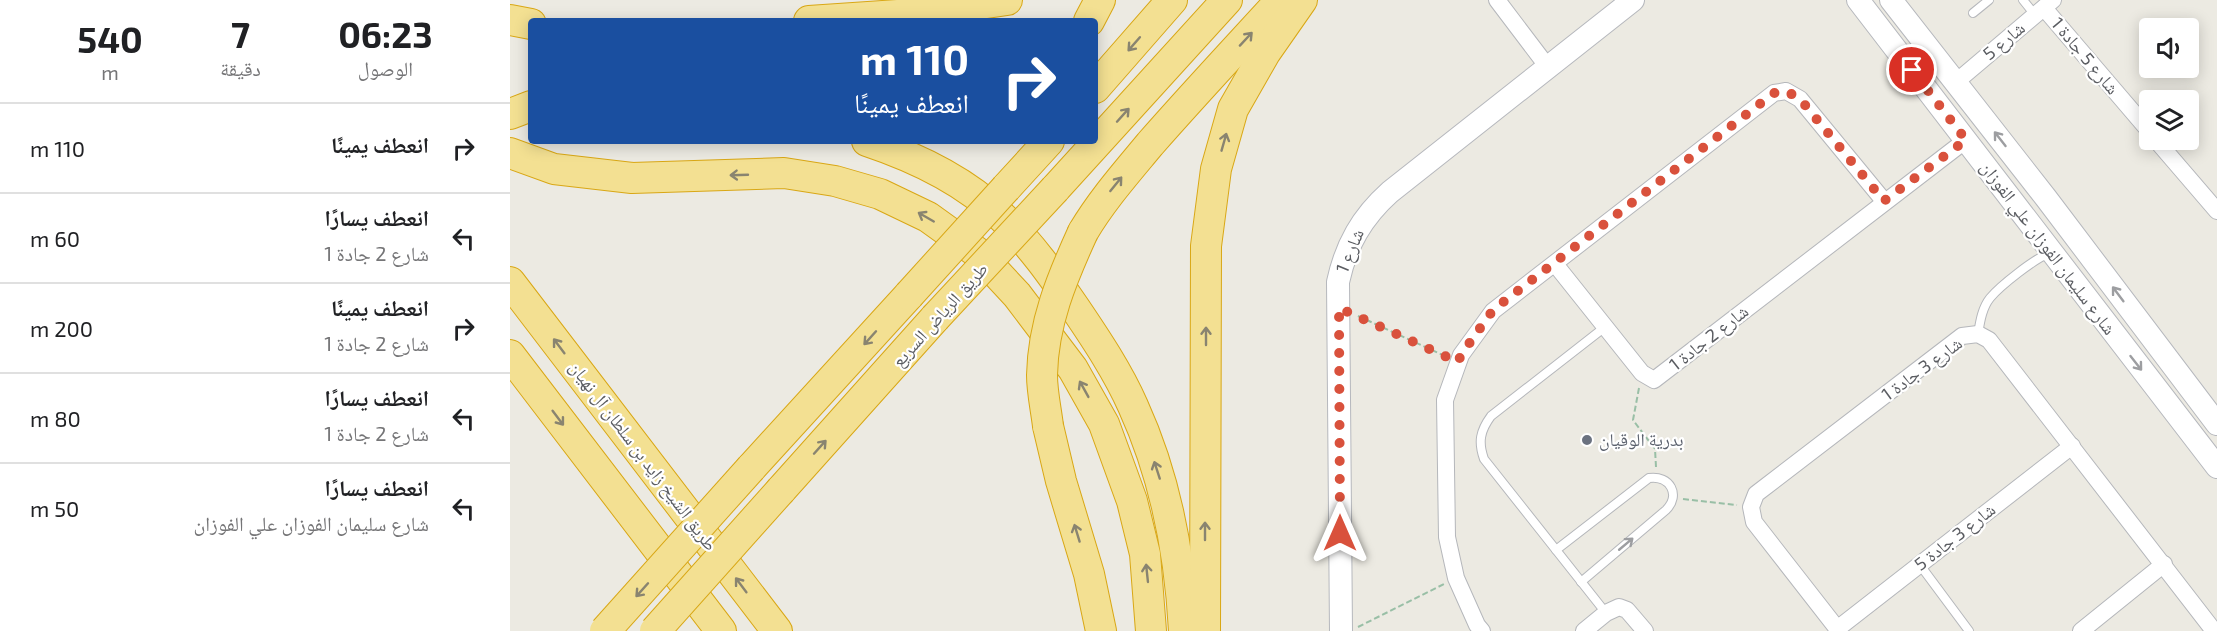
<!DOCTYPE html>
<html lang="ar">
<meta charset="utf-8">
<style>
body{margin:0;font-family:"Exo 2","Noto Naskh Arabic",sans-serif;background:#f6f6f6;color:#202124;direction:rtl;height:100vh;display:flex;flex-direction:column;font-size:22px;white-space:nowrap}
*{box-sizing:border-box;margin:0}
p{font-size:20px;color:#757577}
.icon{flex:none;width:33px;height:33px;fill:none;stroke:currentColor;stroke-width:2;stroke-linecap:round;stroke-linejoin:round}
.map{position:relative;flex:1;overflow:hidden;direction:ltr}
.details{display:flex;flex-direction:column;background:#fff;width:510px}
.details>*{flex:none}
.top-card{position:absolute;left:18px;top:18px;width:570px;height:126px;border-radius:6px;box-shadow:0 3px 15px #0003;direction:rtl;background:#1a4fa0;color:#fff;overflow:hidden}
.tools{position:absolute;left:1629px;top:18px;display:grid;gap:12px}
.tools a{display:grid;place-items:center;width:60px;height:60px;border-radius:6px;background:#fff;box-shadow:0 3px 15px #0003;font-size:30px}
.pin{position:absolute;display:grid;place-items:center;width:51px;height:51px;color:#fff;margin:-26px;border:3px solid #fff;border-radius:50%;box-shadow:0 2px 6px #0007}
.me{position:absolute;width:66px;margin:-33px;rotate:0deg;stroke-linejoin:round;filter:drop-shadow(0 0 4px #0008)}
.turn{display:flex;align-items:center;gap:21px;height:126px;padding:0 30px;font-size:27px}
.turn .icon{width:78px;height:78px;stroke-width:2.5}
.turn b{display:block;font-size:42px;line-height:51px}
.eta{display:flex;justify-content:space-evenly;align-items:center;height:102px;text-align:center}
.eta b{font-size:36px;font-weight:700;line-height:42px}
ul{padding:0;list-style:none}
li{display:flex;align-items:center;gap:18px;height:90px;padding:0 30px;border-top:2px solid #e0e0e0}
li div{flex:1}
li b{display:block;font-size:22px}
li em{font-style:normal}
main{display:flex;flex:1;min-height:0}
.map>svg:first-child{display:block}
</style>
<main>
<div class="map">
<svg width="1707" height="631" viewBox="0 0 1707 631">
<rect width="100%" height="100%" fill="#eceae2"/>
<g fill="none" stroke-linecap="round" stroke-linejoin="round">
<g stroke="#b5b7bb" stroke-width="10">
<g id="lane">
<path d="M1513 0 1525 15"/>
<path d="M1463 13 1479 0"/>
<path d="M1095 327 981 416C970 431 968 442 974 459L1096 613"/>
<path d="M1468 334C1470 322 1472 308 1480 298 1490 286 1525 258 1540 253"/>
<path d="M1046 550 1139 478C1160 475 1171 495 1156 510L1071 582"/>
<path d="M1410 565 1459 631"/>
</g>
</g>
<g stroke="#b5b7bb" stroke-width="18">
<g id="street">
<path d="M987 0 1037 66"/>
<path d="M1534 8 1640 132"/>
<path d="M1446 82 1543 0"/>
<path d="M1646 140 1707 211"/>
<path d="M1045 264 1132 373 1144 380 1456 140"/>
<path d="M1327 629 1562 446"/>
<path d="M972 631 967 625 946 578 937 537 935 400 951 355 983 311 1264 93 1276 91 1290 99 1374 201"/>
<path d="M1074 631 1096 613 1109 607 1117 610 1135 631"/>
<path d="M1329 631 1244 522 1241 507 1246 494 1452 336 1468 334 1479 340 1704 631"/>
<path d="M1571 631 1654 564"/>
</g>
</g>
<g stroke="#b6b8bd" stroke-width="24">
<g id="secondary">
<path d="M1348 0 1707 467"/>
<path d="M1381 0 1536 198 1707 424"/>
<path d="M831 631 828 282C836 245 852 217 880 192L1123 0"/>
</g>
</g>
<g stroke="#d9a715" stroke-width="32">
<g id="highway">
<path d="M0 20 21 24"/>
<path d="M299 21 402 14 497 0"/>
<path d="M579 21 590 0"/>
<path d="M585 88 662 0"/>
<path d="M0 114 21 106"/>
<path d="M357 141C405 157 454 180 491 216 520 243 543 276 565 308 586 339 608 372 623 406 655 476 670 554 674 631"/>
<path d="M0 153 44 169 122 178 274 173 325 181 370 194 418 217 468 253 507 295 563 369 594 424 622 501 635 554 641 631"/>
<path d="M496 188 539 141"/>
<path d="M545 189 717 0"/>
<path d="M573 232C592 200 616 173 640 144 683 95 727 48 771 0"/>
<path d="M0 282 267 631"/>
<path d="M0 355 211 631"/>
<path d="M538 426 551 481 579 574 591 631"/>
<path d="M241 468 399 295"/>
<path d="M271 490 425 318"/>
<path d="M695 631 696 246 706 169 723 109 755 53 792 0"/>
</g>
</g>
<g stroke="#99bfa6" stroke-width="2" stroke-dasharray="6 3" stroke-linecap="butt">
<path d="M848 316 935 356"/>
<path d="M1129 388 1123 420 1145 449 1146 467"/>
<path d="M1173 499 1227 505"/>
<path d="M848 627 934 584"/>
</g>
<use href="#lane" stroke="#fff" stroke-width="8"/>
<use href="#street" stroke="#fff" stroke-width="16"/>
<use href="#secondary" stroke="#fff" stroke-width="22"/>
<use href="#highway" stroke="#f3e092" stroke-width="30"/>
<g stroke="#d9a715" stroke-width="32" stroke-linecap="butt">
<g id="highway-bridge">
<path d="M399 295 496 188"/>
<path d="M425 318 545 189"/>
<path d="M538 426C536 409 532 392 532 375 533 323 552 278 573 232"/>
<path d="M95 631 241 468"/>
<path d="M145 631 271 490"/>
</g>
</g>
<use href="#highway-bridge" stroke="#f3e092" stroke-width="30"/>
</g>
<defs><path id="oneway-shaft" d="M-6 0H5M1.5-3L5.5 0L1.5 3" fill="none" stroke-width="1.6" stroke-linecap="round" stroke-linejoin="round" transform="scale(1.5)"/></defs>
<g stroke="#898470">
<use href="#oneway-shaft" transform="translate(736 39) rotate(-47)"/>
<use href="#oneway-shaft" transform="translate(624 44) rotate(131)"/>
<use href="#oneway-shaft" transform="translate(613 115) rotate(-48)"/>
<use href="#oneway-shaft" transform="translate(714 142) rotate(-74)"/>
<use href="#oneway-shaft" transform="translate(229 175) rotate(178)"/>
<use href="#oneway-shaft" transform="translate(606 184) rotate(-51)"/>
<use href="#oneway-shaft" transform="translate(416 217) rotate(-150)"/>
<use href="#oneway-shaft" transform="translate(696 336) rotate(-90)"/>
<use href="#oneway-shaft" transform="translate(360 338) rotate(132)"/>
<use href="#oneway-shaft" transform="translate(49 346) rotate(-127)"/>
<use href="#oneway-shaft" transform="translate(574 389) rotate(-119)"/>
<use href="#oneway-shaft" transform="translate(48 418) rotate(53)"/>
<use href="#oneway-shaft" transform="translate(310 447) rotate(-48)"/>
<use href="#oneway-shaft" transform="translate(647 470) rotate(-108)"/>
<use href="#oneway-shaft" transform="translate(695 531) rotate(-90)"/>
<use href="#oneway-shaft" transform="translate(567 533) rotate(-107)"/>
<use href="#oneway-shaft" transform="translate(637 573) rotate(-96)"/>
<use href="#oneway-shaft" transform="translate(231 585) rotate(-127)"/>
<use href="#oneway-shaft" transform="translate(132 590) rotate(132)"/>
</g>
<g stroke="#9d9ea1">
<use href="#oneway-shaft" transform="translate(1490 139) rotate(-128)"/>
<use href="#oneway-shaft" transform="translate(1608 294) rotate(-127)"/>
<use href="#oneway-shaft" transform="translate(1626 363) rotate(52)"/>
<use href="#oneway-shaft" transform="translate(1116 544) rotate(-40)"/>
</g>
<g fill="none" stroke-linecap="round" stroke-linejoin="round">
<path stroke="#d9513c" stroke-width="10" stroke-dasharray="0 18" d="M830 533 829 308 948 362 951 355 983 310 1264 93 1276 91 1290 99 1374 201 1456 140 1402 70"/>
</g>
<circle fill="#6b7280" stroke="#fff" stroke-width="2" cx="1077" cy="440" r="6"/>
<g text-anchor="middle" stroke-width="4.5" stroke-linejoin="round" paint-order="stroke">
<g font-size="18" fill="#5b5d62" stroke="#fff">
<text transform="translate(1494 41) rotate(-40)" y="6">شارع 5</text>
<text transform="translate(1575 56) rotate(50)" y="6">شارع 5 جادة 1</text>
<text transform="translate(1538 248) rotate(53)" y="6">شارع سليمان الفوزان علي الفوزان</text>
<text transform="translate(840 251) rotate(-68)" y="6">شارع 1</text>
<text transform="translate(430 315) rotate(-48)" y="6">طريق الرياض السريع</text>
<text transform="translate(1199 338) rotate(-38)" y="6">شارع 2 جادة 1</text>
<text transform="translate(1412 369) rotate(-36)" y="6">شارع 3 جادة 1</text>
<text transform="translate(133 456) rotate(53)" y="6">طريق الشيخ زايد بن سلطان آل نهيان</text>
<text transform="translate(1445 537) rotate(-38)" y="6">شارع 3 جادة 5</text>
</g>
<g font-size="18" fill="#5b616d" stroke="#fff" text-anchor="start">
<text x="1089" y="446">بدرية الوقيان</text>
</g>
</g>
</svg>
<div class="tools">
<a><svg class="icon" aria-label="sound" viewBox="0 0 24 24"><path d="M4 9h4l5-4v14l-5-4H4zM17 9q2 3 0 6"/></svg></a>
<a><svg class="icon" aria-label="layers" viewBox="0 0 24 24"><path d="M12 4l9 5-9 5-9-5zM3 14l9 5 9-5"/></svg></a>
</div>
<div class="pin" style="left:1402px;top:70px;background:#d93025"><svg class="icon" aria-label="arrive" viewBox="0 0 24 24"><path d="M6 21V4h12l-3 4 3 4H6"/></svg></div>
<svg class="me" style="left:830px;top:533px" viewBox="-20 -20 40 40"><path d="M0-17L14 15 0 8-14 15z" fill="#d9513c" stroke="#fff" stroke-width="4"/></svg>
<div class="top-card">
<div class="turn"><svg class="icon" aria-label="right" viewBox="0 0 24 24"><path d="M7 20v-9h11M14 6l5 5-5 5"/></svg><div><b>110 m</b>انعطف يمينًا</div></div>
</div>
</div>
<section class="details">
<div class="eta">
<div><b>06:23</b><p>الوصول</p></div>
<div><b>7</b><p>دقيقة</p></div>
<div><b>540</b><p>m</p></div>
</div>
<ul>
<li><svg class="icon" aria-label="right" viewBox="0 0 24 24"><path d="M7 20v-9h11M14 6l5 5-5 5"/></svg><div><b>انعطف يمينًا</b></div><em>110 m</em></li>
<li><svg class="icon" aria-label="left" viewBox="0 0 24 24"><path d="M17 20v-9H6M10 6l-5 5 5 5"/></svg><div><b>انعطف يسارًا</b><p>شارع 2 جادة 1</p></div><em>60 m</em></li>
<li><svg class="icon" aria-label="right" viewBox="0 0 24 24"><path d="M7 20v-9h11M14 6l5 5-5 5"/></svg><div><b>انعطف يمينًا</b><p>شارع 2 جادة 1</p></div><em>200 m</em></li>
<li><svg class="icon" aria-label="left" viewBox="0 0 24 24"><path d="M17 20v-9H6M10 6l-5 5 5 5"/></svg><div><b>انعطف يسارًا</b><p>شارع 2 جادة 1</p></div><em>80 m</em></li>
<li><svg class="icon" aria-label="left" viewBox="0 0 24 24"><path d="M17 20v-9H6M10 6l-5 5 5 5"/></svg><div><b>انعطف يسارًا</b><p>شارع سليمان الفوزان علي الفوزان</p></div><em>50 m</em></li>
</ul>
</section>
</main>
